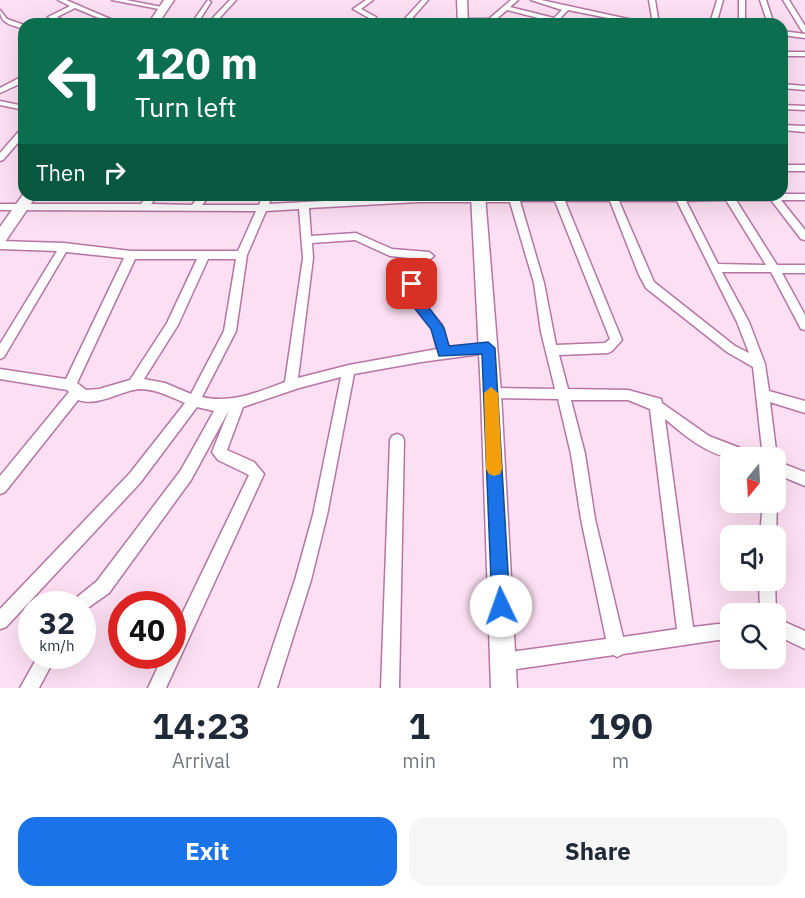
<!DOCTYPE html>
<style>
body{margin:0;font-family:"IBM Plex Sans",sans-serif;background:#f6f6f7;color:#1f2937;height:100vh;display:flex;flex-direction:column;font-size:22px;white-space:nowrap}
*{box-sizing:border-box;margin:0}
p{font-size:20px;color:#747a83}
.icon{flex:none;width:33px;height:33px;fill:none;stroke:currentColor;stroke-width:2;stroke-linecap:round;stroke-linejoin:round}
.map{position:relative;height:688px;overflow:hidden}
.side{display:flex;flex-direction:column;background:#fff;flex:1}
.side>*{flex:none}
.guide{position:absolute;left:18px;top:18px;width:770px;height:183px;border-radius:18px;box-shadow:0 6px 24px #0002;background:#0b6e4f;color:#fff;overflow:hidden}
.needle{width:39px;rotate:198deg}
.controls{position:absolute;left:720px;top:447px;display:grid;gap:12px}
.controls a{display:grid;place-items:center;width:66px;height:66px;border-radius:12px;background:#fff;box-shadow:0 6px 24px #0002;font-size:30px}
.speed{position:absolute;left:18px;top:591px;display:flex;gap:12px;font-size:30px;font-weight:700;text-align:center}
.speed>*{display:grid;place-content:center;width:78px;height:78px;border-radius:50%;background:#fff;box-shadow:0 6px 24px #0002;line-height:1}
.speed small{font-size:15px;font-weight:400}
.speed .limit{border:9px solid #d22;background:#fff;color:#111}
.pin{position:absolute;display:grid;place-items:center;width:51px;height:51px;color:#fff;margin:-26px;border-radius:12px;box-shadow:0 3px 9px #0006}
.me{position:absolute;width:66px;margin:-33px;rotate:357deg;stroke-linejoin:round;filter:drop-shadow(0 0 4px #0008)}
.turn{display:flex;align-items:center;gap:21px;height:126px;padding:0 18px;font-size:27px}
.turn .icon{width:78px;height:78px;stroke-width:2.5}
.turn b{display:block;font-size:42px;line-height:51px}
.then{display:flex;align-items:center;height:57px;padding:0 18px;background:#0003;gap:12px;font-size:22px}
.eta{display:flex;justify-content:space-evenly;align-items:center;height:102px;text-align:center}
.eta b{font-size:36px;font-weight:700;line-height:42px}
.primary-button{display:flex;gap:12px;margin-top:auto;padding:12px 18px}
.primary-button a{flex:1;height:69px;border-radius:18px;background:#1a73e8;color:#fff;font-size:24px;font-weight:700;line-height:69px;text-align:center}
.primary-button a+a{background:#f6f6f7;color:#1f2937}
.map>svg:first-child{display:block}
</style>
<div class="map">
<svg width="805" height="688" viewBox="0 0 805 688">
<rect width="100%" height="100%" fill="#fddff3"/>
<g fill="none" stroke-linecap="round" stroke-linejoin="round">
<g stroke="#b675a3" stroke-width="3">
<g id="street">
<path d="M58 0H66L122 24H113L75 8 57 17 72 24H63L48 17 70 6Z"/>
<path d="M112 0H126L167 8 164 10Z"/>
<path d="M208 0 211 2 197 24H191Z"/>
<path d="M230 0H236L214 24H207Z"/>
<path d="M366 0H373L361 9 376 17 371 24H364L369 18 353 9Z"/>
<path d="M422 0H428L407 24H400Z"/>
<path d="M511 0H518L510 7 554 18 562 10 531 0H541L651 24H638L568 10 555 24H548L550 21 507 10 493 22 463 23 460 21 463 19H489Z"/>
<path d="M649 0H655L659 24H653Z"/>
<path d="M717 0H723L717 21 713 24H704L711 20Z"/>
<rect x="739" y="0" width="6" height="24"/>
<path d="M760 0H766L774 24H768Z"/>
<path d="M783 0H789L805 26V33L802 31Z"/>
<path d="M0 10 7 19 24 25V29C12 25 0 24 0 10Z"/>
<path d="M782 31 805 34V38L782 35Z"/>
<rect x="782" y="52" width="23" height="4"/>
<path d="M21 77H24V82L0 93V88Z"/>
<path d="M782 84 805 86V90L782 88Z"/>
<path d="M0 101 24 106V110L0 105Z"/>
<path d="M782 105 805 106V110L782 109Z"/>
<path d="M782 125 805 126V132L782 130Z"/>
<path d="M24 128V136L3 160 0 161V153L21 129Z"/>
<rect x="782" y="165" width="23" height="6"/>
<path d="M782 194H805V200H781L805 230V240L801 239 771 200H736L777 265H805V273H782L805 315V330L801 329 771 272H722L749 322 765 364 769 391 805 401V413L770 402 777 458 776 461V458H763L753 367 727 352 646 288 639 275 610 201H565L622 340 612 351 608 353 559 355 568 389 628 390 661 399 662 403 709 436 753 453 755 458C747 458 738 459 731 458 706 454 683 434 665 419L693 627 718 624 730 625V641L718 640 623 654 617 657 614 655 503 671 497 668 494 662 497 656 503 653 606 639 581 519 571 454 558 399 491 398 486 397 485 393 486 389 491 388 555 389 541 332 534 283 510 202H418L309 208 311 236 356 233 392 249 429 252 434 256 429 260 390 256 355 240 312 243 313 258 298 378 349 365 437 349 432 329 413 305 407 284 412 280 417 284 422 301 442 325 449 348 488 343 492 345 494 348 492 351 488 353 421 362 354 374 327 515 311 580 277 688H259L295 580 313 515 341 377 299 388 243 407 227 450 254 462 264 474 166 688H148L163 656H172V635L249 475 218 460 212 452 229 410 191 480 109 593 82 612V604H74L76 598 97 581 181 470 214 411 197 407 140 483 6 627 0 629V609L130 473 185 403C171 397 156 389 139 389 120 391 98 407 78 400L5 492 0 494V476L69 392 67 390 0 379V369L66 379 124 258 66 252 4 357 0 359V344L57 251 0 249V241L64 243 131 251H238L256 211 0 210V204H141L148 195H158L151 204 192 205 200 195H210L202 205H259L263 195H273L269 204 418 196ZM726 200 766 265 718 264 686 201ZM520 201H555L610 339 605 343 556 345 544 283ZM619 201H677L737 322 749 353 735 346 654 282ZM299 209 303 258 285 382C258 392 231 404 202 397L236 331 247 255 266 211ZM135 259H197L167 323 130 380 99 389 86 390 77 383ZM208 259H236L224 331 191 394 165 383 144 379 178 325ZM571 400H628L650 409 677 629 623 637 595 519 585 454Z"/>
<path d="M397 434 402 436 404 440 399 688H381L390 440 392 436Z"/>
<path d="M776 461 805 472V486L776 474Z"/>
<path d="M776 498 777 502 776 536H760L763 502H776Z"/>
<path d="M759 580H775L776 614V616V614H760Z"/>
<path d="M776 618 805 631V649L776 635Z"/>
<path d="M38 656H56L39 688H20Z"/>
</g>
</g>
<g stroke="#b675a3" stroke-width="3">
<g id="secondary">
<path d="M164 0H174L158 24H148Z"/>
<path d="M457 0H467L468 24H458Z"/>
<path d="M24 193 37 195 5 242 0 243V227Z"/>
<path d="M471 195H485L501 393 517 688H491L481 393Z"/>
</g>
</g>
<use href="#street" fill="#fff" fill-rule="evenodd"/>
<use href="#secondary" fill="#fff" fill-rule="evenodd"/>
</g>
<path fill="#1a73e8" stroke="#114b97" stroke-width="1.5" d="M412 280 416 281 423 300 444 328 449 346 488 342 495 348 510 606 507 613 501 616 494 613 492 606 482 354 439 356 431 329 412 305 406 284Z"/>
<path fill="#f59e0b" d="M491 387 498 393 502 469 500 474 494 476 489 474 486 469 484 393Z"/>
</svg>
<div class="controls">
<a><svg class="needle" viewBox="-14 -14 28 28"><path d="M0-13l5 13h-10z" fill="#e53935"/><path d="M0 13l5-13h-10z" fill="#747a83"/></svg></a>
<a><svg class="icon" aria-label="sound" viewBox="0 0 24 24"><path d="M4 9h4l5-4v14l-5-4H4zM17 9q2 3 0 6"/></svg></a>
<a><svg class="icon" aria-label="search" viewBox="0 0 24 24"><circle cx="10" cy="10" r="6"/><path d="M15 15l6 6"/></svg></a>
</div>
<div class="speed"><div>32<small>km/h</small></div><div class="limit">40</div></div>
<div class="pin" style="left:412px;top:284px;background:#d93025"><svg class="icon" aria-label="arrive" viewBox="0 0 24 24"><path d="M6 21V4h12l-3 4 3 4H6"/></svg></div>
<svg class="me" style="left:501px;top:606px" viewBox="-20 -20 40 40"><circle r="19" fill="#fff"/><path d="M0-13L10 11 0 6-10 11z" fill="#1a73e8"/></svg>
<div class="guide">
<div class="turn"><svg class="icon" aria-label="left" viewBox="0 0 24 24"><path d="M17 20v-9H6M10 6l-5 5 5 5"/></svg><div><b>120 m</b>Turn left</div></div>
<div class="then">Then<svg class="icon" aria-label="right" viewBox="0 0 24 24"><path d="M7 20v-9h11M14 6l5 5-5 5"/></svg></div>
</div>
</div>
<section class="side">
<div class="eta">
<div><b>14:23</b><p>Arrival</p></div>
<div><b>1</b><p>min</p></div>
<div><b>190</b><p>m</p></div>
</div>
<div class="primary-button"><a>Exit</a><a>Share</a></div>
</section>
